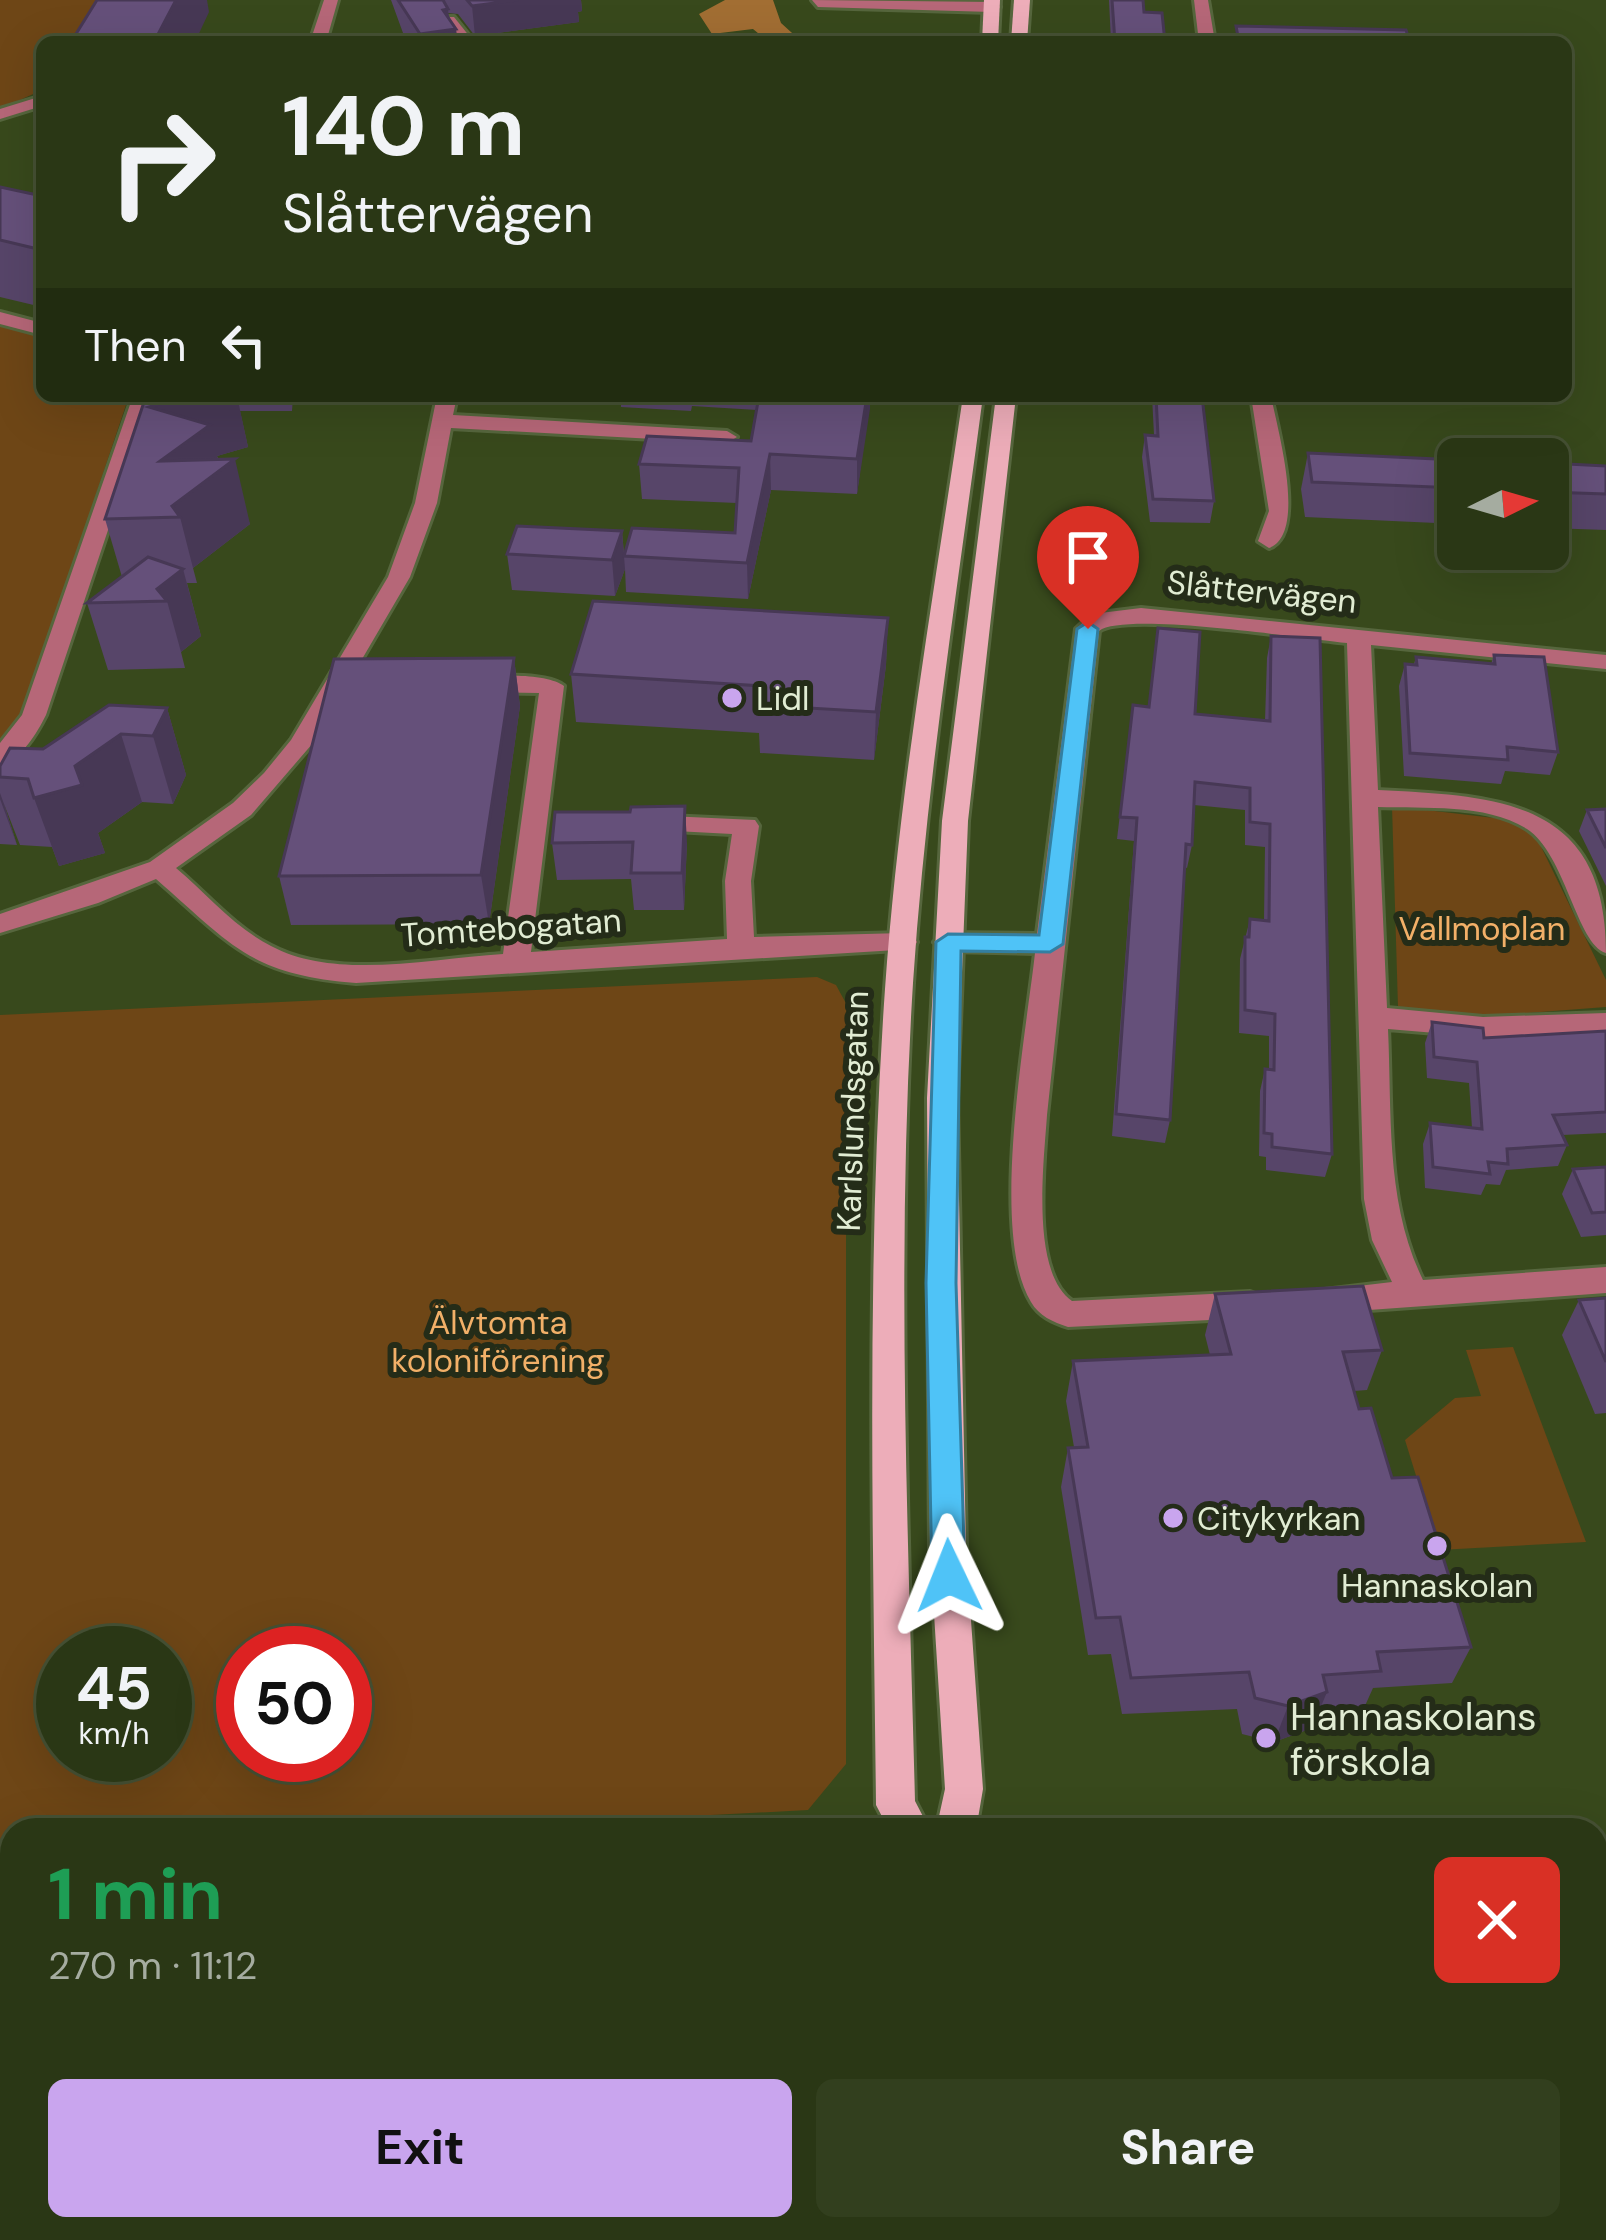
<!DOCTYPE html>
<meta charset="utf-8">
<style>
body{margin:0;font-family:"DM Sans",sans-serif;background:#323f1e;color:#f1f3f6;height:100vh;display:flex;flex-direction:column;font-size:45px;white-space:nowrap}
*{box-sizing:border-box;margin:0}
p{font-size:39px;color:#a5aca0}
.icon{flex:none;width:66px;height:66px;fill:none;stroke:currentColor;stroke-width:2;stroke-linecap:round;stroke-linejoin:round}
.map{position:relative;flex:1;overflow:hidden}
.sheet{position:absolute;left:0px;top:1818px;width:1608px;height:423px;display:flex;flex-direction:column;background:#2a3715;border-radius:36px 36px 0 0;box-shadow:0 12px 48px #0002,0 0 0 3px #465134}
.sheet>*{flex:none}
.banner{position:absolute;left:36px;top:36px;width:1536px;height:366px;border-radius:18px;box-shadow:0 12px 48px #0002,0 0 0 3px #465134;background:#2a3715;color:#f1f3f6;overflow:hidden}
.needle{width:78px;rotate:85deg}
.controls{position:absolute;left:1437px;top:438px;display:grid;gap:24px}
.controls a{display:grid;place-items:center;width:132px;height:132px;border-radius:18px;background:#2a3715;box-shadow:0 12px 48px #0002,0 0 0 3px #465134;font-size:60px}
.speed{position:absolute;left:36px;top:1626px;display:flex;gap:24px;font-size:60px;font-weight:700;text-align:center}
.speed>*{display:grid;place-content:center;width:156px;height:156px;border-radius:50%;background:#2a3715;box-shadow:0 12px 48px #0002,0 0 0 3px #465134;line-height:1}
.speed small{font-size:30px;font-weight:400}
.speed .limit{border:18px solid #d22;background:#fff;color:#111}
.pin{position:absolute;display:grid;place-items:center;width:102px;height:102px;color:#fff;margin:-123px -51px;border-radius:50% 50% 50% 0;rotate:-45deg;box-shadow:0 0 12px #0007}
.pin .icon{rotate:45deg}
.me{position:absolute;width:132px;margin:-66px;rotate:358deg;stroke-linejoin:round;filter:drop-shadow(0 0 9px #0008)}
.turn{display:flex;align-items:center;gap:42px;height:252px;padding:0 48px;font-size:54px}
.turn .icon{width:156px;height:156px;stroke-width:2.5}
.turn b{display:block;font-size:84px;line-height:102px}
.then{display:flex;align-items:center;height:114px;padding:0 48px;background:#0003;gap:24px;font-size:45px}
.round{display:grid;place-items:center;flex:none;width:126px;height:126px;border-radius:18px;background:#323f1e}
.overview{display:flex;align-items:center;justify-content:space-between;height:204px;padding:0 48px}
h1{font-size:72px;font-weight:700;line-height:90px;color:#1e9e55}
.primary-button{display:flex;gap:24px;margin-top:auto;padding:24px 48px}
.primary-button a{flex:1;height:138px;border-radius:18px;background:#c9a5ee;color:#111;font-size:48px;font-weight:700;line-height:138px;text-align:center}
.primary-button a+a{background:#323f1e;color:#f1f3f6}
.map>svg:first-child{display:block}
</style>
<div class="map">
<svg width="1606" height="2240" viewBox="0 0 1606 2240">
<rect width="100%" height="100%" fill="#38491c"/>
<g fill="#6e4616" fill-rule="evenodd">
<path d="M0 0H98L74 42H42V90L0 109Z"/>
<path d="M0 326 42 336V396H129L23 712 0 745Z"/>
<path d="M1392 806 1529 822 1606 980V1007L1490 1016 1398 1007Z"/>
<path d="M817 977 836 985 855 1020 846 1217V1764L808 1810 421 1830H12V1851L0 1852V1015ZM63 1653H165V1755H63ZM243 1653H345V1755H243Z"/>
<path d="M1513 1347 1586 1542 1439 1550 1405 1440 1455 1398 1481 1396 1466 1350Z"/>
</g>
<path fill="#a26e33" d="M725 0H773L781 23 802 42H769L753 29 712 34 699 14Z"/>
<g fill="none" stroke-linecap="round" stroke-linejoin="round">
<g stroke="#56663d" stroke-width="6">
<g id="minor">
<path d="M324 0H338L326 42H310Z"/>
<path d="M812 0 992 2 1000 7 992 12 818 7Z"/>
<path d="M1194 0H1208L1215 42H1199Z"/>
<path d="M444 17H454L474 42H458Z"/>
<path d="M42 96V106L0 119V109Z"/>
<path d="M0 312 42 323V335L0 324Z"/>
<path d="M133 396H153L46 715C36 735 22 758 0 765V743L22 715Z"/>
<path d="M437 396H457L453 415 727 431 737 437 727 443 451 428 437 503 410 577 313 743 251 815 176 868C207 894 235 928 271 946 336 981 433 958 503 954L539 693 480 692 468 685C484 672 548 673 564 686L531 952 727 939 725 881 732 834 637 829 633 823 646 815 755 820 759 826 751 881 754 937 903 933 913 935 917 942 913 949 356 983C249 974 232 945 156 879L98 903 0 933V914L150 862 233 803 264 773 291 740 388 577 415 503Z"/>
<path d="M1251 396H1271C1277 428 1308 534 1269 548L1258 541 1269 511Z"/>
<path d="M1141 608 1606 655V669L1371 645 1378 790C1499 796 1606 800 1606 953 1577 945 1565 853 1527 829 1486 803 1425 809 1378 807L1387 1008 1483 1017 1606 1013V1033L1483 1037 1388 1029C1392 1114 1385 1202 1423 1280L1606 1267V1293L1327 1313 1316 1309 1311 1300 1316 1291 1392 1282 1372 1240 1364 1199 1347 643C1305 639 1125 611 1099 631L1047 1115C1044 1162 1030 1272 1072 1301L1250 1292 1261 1296 1266 1305 1261 1314 1250 1318 1068 1327C1053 1322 1039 1316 1031 1302 989 1233 1026 1035 1035 953L948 951 934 942 948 933 1037 934 1076 629 1092 614Z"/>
<path d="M1606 1843V1883L1596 1884V1844Z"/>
<path d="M12 1920V1960L0 1961V1921Z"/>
<path d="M168 2229H212L210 2240H166Z"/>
<rect x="704" y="2229" width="44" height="11"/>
</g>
</g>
<g stroke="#56663d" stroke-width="6">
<g id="major">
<path d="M984 0H1000L998 42H982Z"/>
<path d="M1014 0H1030L1027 42H1011Z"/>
<path d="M963 396H983C957 592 926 786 913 983 896 1255 908 1529 915 1801L930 1830H889L876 1805C873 1533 866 1261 885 989 899 790 934 594 963 396Z"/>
<path d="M996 396H1016L968 821 957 1098 966 1550 983 1789 976 1830H936L945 1789 930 1550 927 1098 942 821Z"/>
<path d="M924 2229H968L970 2240H924Z"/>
</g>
</g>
<use href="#minor" fill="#b66778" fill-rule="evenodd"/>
<use href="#major" fill="#edadb9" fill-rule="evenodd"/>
</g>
<g fill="#574569">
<path d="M391 0H581L582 11 578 12 579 22 475 36 458 14 448 13 458 42H409L403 33Z"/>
<path d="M1109 0H1143L1144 12 1165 42H1111Z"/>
<path d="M0 187 42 196V307L0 297Z"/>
<path d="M146 396H293L292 411H240L248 447 217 456 250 524 193 568 197 583H187L201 636 181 652 185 668 108 670 87 603 122 577 105 519Z"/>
<path d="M615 396H870L857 494 771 490 748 599 626 592 625 569 615 596 512 590 507 554 622 531 624 554 735 533 737 503 642 499 639 464 751 441 757 410 692 406 691 411 621 407V403L615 402Z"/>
<path d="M1152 396H1202L1214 501 1210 523 1150 522 1142 457 1145 435H1154Z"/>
<path d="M1308 453 1458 460V524L1305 517 1301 489Z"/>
<path d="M1548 463 1606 466V530L1548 528Z"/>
<path d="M888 618 886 665 874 760 760 753 759 733 576 722 571 674Z"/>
<path d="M1158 628 1195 714 1265 721 1267 658 1271 636 1332 1154 1325 1177 1266 1170V1157L1259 1156 1260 1091 1265 1069H1269V1036L1239 1033 1240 959 1250 919 1264 920 1265 847 1245 845V810L1194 805 1192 845 1187 868 1184 867 1170 1120 1165 1143 1112 1136 1134 841 1117 839 1133 705 1148 707Z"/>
<path d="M1494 655 1558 752 1550 775 1505 771 1501 784 1404 776 1399 686 1405 664H1414L1416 657 1491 664Z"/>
<path d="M514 658 520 706 489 924 291 925 279 876Z"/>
<path d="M167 708 186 775 173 804 142 802 98 833 105 853 59 866 52 847 20 845 4 804 17 845 0 844V765Z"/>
<path d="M1606 809V886L1579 831 1587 810Z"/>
<path d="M552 843H687L684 910H634L631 879 557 880Z"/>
<path d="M1432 1022 1484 1038 1606 1031V1133L1562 1135 1567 1145 1558 1166 1506 1170 1500 1185 1486 1184 1481 1195 1425 1188 1423 1144 1430 1123 1472 1128 1469 1083 1427 1078 1425 1043Z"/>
<path d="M1606 1167V1235L1581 1237 1562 1194 1573 1169Z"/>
<path d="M1215 1294 1382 1350 1367 1390 1354 1391 1359 1409 1471 1647 1452 1683 1373 1688 1364 1708 1320 1710 1312 1728 1274 1742 1242 1734 1237 1709 1122 1714 1111 1654 1088 1655 1061 1487 1068 1448 1074 1447 1066 1401 1073 1361 1210 1355 1205 1335Z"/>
<path d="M1606 1298V1413L1595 1414 1562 1335 1579 1300Z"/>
<path d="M1551 2229H1596L1606 2240H1553Z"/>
</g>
<g fill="#473855">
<path d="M176 0H207L209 12 195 42H154Z"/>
<path d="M438 0 448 9 450 30 456 29 458 42H421L420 34Z"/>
<path d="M518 0H581L582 11 578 12 579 22 475 36 472 6Z"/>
<path d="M187 396H237L248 447 217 456 221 470 235 459 250 524 193 568 180 517H174L149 407Z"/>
<path d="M867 396H870V409L857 494V459Z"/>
<path d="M770 454 771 490 748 599 747 563Z"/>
<path d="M622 531 625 569 615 596 612 560Z"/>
<path d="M183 569 201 636 181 652 167 601 157 589Z"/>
<path d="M888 618 886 665 874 760 876 712Z"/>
<path d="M514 658 520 706 489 924 481 875Z"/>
<path d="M167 708 186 775 173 804 153 736Z"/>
<path d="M121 734 142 802 98 833 105 853 59 866 34 798 75 766Z"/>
<path d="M0 793 4 804 17 845 0 799Z"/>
<path d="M685 806 687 843 684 910 682 873Z"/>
<path d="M1327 1692 1312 1728 1274 1742 1288 1706Z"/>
<rect x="655" y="2229" width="6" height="11"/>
</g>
<g fill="#65507a" stroke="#473855" stroke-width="3">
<path d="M97 0H176L154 42H71Z"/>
<path d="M398 0H443L448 9 443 10 456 29 420 34Z"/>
<path d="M467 0H518L472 6Z"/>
<path d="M1112 0H1143L1144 12 1162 13 1165 42H1115Z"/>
<path d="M1236 26 1406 30 1410 42H1239Z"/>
<path d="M0 187 42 196V250L0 240Z"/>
<path d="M146 396H187L149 407 210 425 160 461 235 459 172 506 180 517 105 519Z"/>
<path d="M759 396H867L857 459 770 454 747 563 624 556 632 528 735 533 739 468 639 464 647 436 751 441Z"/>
<path d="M1156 396H1202L1214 501 1153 499 1145 435 1158 436Z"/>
<path d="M1308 453 1458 460V488L1312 482Z"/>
<path d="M1548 463 1606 466V494L1548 492Z"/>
<path d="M517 526 622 531 612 560 507 554Z"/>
<path d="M148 557 183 569 157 589 167 601 87 603Z"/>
<path d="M593 601 888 618 876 712 759 705 762 686 571 674Z"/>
<path d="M1158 628 1200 632 1195 714 1270 721 1271 636 1320 638 1332 1154 1272 1147V1134L1264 1133 1265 1069 1274 1070 1275 1014 1245 1010V937H1249L1250 919 1269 921 1270 824 1250 822V788L1195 782 1192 845 1186 844 1170 1120 1116 1114 1137 818 1120 817 1133 705 1149 707Z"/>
<path d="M1494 655 1544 657 1558 752 1507 747 1508 760 1410 753 1405 664 1417 665 1416 657 1495 664Z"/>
<path d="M514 658 481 875 279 876 334 659Z"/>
<path d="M109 705 167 708 153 736 121 734 75 766 82 785 34 798 28 779 0 777V766L10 748 43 749Z"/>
<path d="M685 806 682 873H631L633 842 552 843 555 812H630L631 807Z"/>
<path d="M1606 809V848L1587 810Z"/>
<path d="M1432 1022 1483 1028 1484 1038 1606 1031V1112L1553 1115 1567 1145 1507 1149 1508 1164 1488 1162 1490 1174 1433 1167 1430 1123 1482 1129 1477 1062 1434 1057Z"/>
<path d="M1606 1167V1212L1592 1213 1573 1169Z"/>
<path d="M1363 1286 1382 1350 1343 1352 1359 1409 1371 1408 1392 1478 1418 1477 1471 1647 1377 1652 1381 1671 1323 1675 1327 1692 1288 1706 1255 1698 1249 1672 1131 1678 1120 1617 1096 1618 1068 1448 1088 1447 1073 1361 1231 1354 1215 1294Z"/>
<path d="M1606 1298V1362L1579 1300Z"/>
<path d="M1596 1955H1606V2240H1591L1588 2229H1596Z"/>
<path d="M226 2229H655V2240H224Z"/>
<path d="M1208 2232 1210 2240H1086V2237Z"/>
</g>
<path fill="#4fc3f7" stroke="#337fa1" stroke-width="3" d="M1088 622 1098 629 1063 944 1050 952 961 951 956 1283 965 1576 961 1586 949 1591 937 1586 932 1576 926 1283 936 942 948 934 1039 935 1077 629Z"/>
<g fill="#c9a5ee" stroke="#242c18" stroke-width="4.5">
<circle cx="732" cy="698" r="12"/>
<circle cx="1173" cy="1518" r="12"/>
<circle cx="1437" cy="1546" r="12"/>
<circle cx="1266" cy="1738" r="12"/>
</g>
<g text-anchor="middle" stroke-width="12" stroke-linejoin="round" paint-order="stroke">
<g font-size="33" fill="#e1ecd3" stroke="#242c18">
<text transform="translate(1262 591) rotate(6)" y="12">Slåttervägen</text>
<text transform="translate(511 927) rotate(-4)" y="12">Tomtebogatan</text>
<text transform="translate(852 1111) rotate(-88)" y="12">Karlslundsgatan</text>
</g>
<g font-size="33" fill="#e1ecd3" stroke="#242c18" text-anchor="start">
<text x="756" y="710">Lidl</text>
<text x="1197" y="1530">Citykyrkan</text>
<text x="1437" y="1597" text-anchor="middle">Hannaskolan</text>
</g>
<g font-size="33" fill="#f2b068" stroke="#242c18">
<text x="1482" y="940">Vallmoplan</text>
<text x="498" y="1334">Älvtomta<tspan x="498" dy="38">koloniförening</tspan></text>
</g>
<g font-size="39" fill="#e1ecd3" stroke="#242c18" text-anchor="start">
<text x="1290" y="1730">Hannaskolans<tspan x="1290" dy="45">förskola</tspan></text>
</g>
</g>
</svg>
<div class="controls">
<a><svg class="needle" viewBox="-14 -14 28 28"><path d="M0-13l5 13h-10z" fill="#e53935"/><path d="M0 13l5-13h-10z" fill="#a5aca0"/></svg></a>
</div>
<div class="speed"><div>45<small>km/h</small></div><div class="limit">50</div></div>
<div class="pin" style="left:1088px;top:629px;background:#d93025"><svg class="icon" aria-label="arrive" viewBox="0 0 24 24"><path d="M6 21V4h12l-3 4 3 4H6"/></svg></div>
<svg class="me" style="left:949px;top:1576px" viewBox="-20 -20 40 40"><path d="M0-17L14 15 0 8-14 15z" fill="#4fc3f7" stroke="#fff" stroke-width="4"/></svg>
<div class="banner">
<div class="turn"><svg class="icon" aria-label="right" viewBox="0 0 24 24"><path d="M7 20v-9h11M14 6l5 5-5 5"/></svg><div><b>140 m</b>Slåttervägen</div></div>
<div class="then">Then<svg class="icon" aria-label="left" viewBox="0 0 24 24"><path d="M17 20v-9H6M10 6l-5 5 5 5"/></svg></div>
</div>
<section class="sheet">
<div class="overview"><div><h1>1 min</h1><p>270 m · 11:12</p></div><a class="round" style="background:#d93025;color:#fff"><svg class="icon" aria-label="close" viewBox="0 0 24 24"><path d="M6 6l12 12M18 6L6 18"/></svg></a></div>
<div class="primary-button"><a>Exit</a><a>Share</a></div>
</section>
</div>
